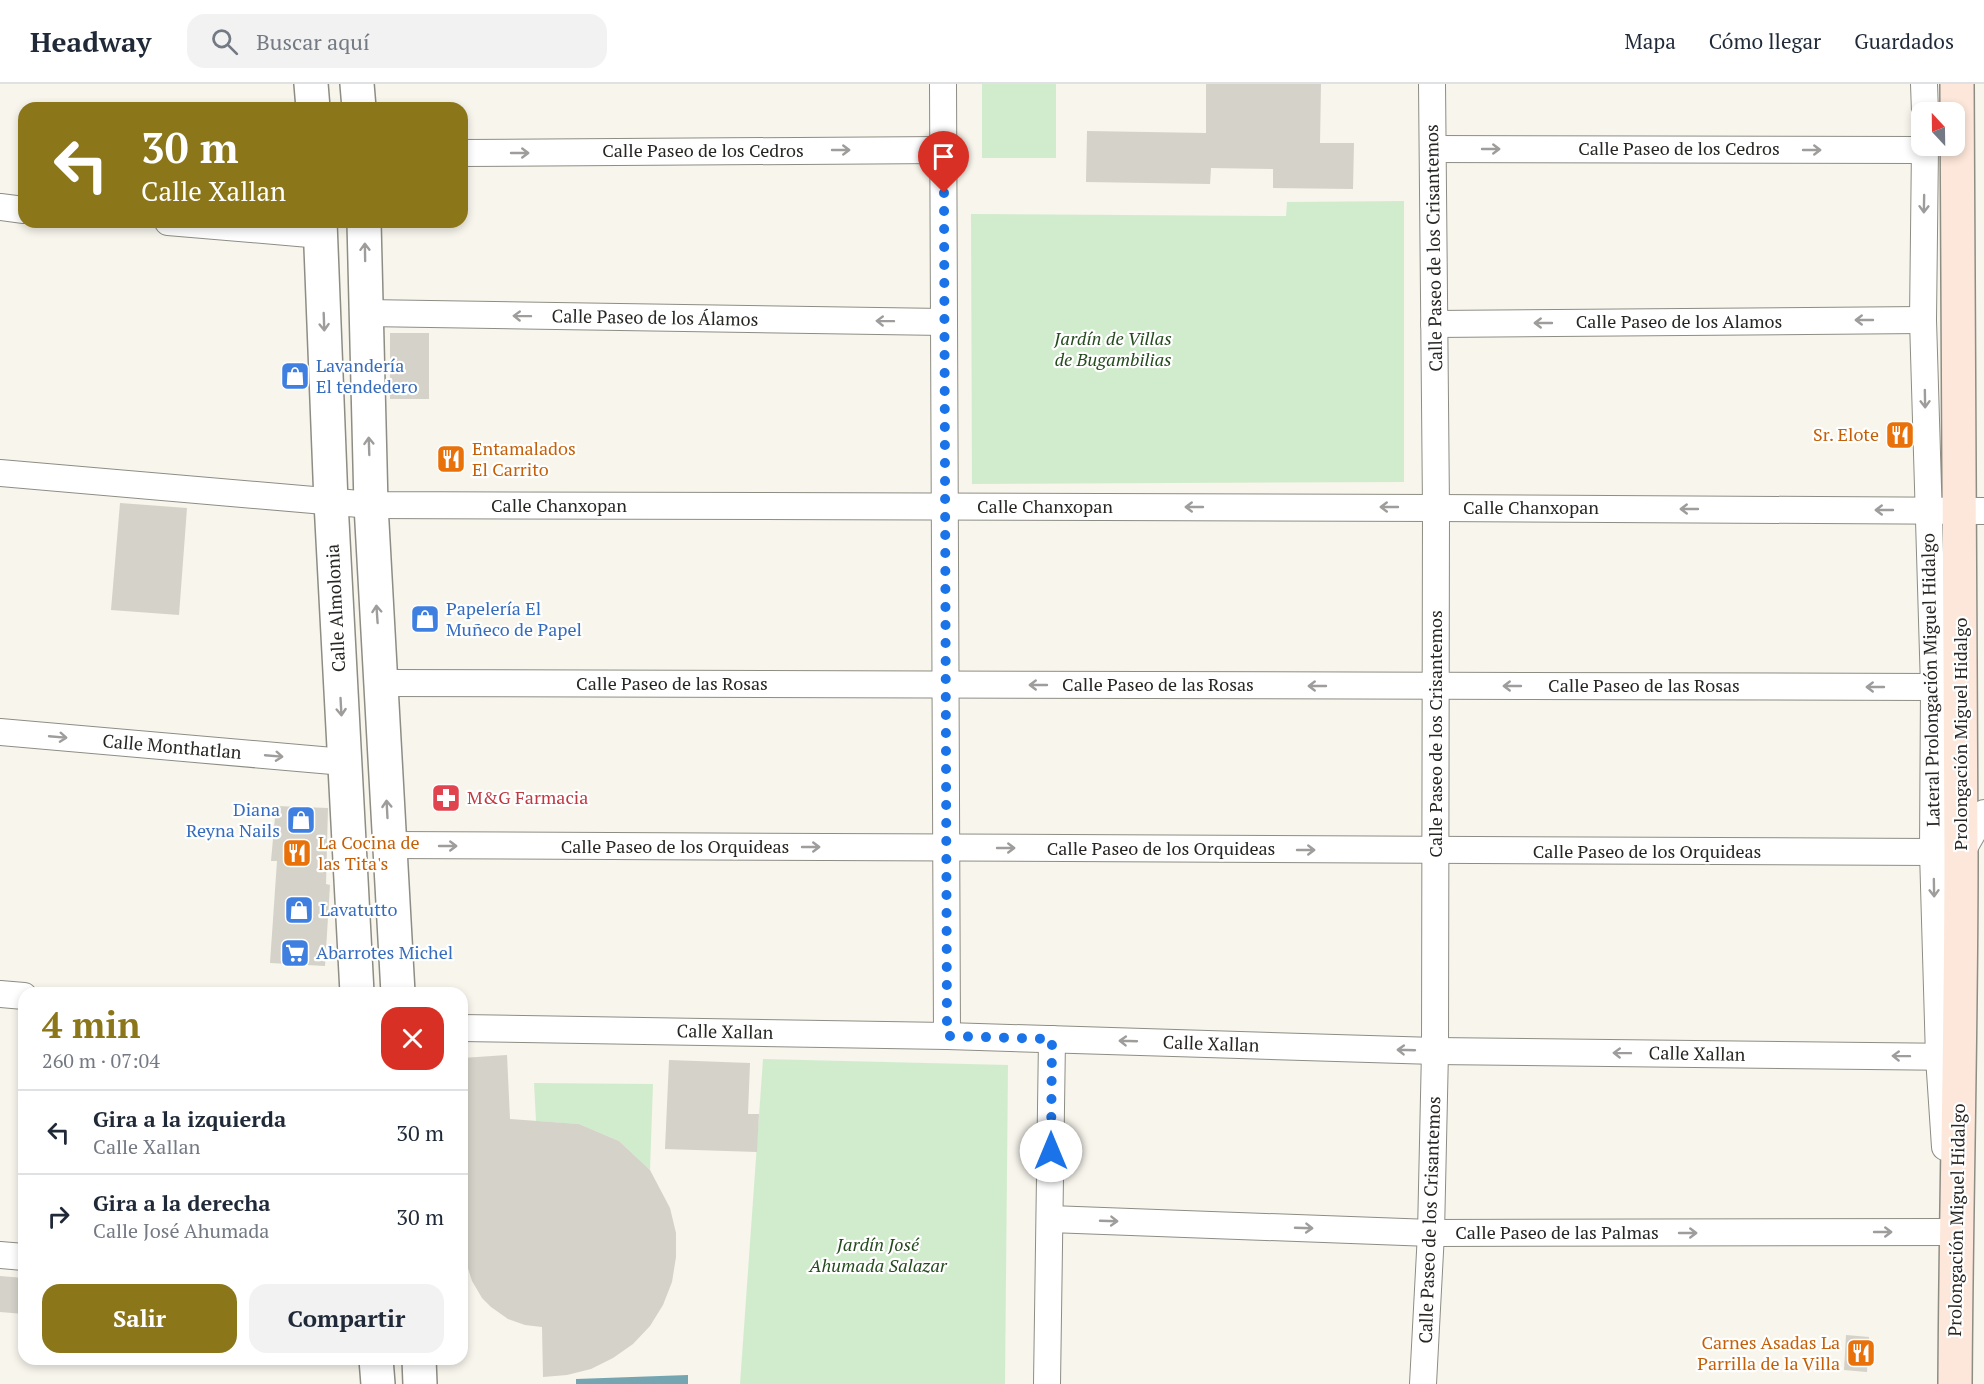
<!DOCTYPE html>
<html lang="es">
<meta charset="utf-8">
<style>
body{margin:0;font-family:"PT Serif",serif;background:#f2f2f3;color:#1f2937;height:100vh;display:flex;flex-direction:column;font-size:22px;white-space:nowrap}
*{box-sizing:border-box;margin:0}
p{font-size:20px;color:#747a83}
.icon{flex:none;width:33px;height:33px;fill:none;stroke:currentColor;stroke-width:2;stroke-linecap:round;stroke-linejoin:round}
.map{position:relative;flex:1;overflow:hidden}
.side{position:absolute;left:18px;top:903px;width:450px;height:378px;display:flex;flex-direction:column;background:#fff;border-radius:18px;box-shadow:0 3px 9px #0003}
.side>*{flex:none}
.hud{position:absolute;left:18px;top:18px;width:450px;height:126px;border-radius:18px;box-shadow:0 3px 9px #0003;background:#8b761a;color:#fff;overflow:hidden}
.needle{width:39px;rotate:338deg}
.fabs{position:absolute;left:1911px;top:18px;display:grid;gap:12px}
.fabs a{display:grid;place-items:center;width:54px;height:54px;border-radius:12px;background:#fff;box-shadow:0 3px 9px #0003;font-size:30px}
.pin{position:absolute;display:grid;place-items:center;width:51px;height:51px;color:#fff;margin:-62px -26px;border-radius:50% 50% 50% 0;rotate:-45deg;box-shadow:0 0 6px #0007}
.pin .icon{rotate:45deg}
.me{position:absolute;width:66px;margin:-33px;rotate:0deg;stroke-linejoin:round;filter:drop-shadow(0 0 4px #0008)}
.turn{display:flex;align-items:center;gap:21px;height:126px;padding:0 24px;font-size:27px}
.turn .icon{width:78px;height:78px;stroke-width:2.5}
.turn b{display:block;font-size:42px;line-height:51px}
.round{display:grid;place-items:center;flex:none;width:63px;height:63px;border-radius:18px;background:#f2f2f3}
.overview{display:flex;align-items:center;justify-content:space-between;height:102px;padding:0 24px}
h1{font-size:36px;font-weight:600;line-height:45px;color:#8b761a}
.action{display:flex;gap:12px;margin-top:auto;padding:12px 24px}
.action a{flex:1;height:69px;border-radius:18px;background:#8b761a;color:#fff;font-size:24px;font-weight:600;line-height:69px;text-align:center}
.action a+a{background:#f2f2f3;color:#1f2937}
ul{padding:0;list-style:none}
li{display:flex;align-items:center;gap:18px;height:84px;padding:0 24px;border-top:2px solid #e0e1e3}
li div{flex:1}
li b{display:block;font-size:22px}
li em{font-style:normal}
header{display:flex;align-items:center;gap:36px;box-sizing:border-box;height:84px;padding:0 30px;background:#fff;border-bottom:2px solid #e0e1e3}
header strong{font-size:28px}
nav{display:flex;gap:33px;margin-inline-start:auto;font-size:21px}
.search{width:420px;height:54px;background:#f2f2f3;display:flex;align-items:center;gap:15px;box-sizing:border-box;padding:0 21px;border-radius:18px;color:#747a83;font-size:22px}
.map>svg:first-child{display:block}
</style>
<header>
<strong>Headway</strong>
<div class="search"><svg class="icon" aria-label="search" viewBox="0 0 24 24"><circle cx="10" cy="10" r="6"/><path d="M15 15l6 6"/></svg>Buscar aquí</div>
<nav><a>Mapa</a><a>Cómo llegar</a><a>Guardados</a></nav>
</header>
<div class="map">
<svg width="1984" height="1300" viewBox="0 0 1984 1300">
<rect width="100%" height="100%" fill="#f7f5ec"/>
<g fill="#d1eccc">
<rect x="982" y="0" width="74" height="74"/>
<path d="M1404 117V398L972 400 971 130 1286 132 1287 118Z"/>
<path d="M763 975 1008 981 1005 1300H740Z"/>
<path d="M534 999 653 1000 650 1086 619 1057 579 1040 536 1037Z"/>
</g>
<path fill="#75a5b1" d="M688 1291V1300H576V1295Z"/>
<g fill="#d4d2c9">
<path d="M1206 0H1321L1320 59H1354L1353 105 1273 104V85L1211 84 1210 100 1086 98 1087 47 1206 49Z"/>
<rect x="390" y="249" width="39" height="66"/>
<path d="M120 419 187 424 179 531 111 526Z"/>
<path d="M276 722 328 724 326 800 330 801 325 882 270 879 277 777H271Z"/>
<path d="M507 971 510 1035 579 1040 619 1057 650 1086 670 1124 676 1149V1173L672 1198 663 1221 650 1242 633 1260 613 1274 591 1285 567 1291 543 1293 542 1243 525 1241 508 1235 491 1223 482 1214 472 1197 466 1178 462 1086V974Z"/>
<path d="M669 976 750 979 748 1030H759L757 1068 665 1065Z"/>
<path d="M0 1192 24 1194V1230L0 1228Z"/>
<path d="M1846 1251 1869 1253 1867 1288 1844 1286Z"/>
</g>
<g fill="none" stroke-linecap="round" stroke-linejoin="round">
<g stroke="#8e8d84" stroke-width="28">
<g id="minor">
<path d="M943 0 947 952"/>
<path d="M1924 0 1925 28"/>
<path d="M1925 62 1923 236 1934 603 1933 768 1939 973 1945 1063"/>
<path d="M1433 65 1925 66"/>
<path d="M462 69 943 66"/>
<path d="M0 123 24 126"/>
<path d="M168 138 321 151"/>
<path d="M366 229 944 238"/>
<path d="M1434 240 1923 236"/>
<path d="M0 389 371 421 1436 424 1984 427"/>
<path d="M382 599 1934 603"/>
<path d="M0 648 344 678"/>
<path d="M389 761 1933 768"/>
<path d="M1961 769 1984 729"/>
<path d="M0 910 24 912"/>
<path d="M462 944 947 952 1435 967 1960 973"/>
<path d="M1050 1135 1431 1149 1956 1148"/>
<path d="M0 1171 24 1173"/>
<path d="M1047 1300 1052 955"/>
<path d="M1423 1300 1431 1149 1435 967 1436 424 1432 0"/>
</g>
</g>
<g stroke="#8e8d84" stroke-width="36">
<g id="tertiary">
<path d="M311 0 313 24"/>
<path d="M357 0 359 24"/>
<path d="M320 138 331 418 357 909"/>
<path d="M364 138 371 421 398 909"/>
<path d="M376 1275 378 1300"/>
<path d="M419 1275 420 1300"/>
</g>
</g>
<g stroke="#8e8d84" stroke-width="36">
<path id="secondary" d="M1955 1300C1956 1124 1961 947 1961 771 1961 514 1959 257 1957 0"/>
</g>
<use href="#minor" stroke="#fff" stroke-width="26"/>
<use href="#tertiary" stroke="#fff" stroke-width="33"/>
<use href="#secondary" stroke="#fde7da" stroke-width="33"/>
</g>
<defs><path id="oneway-shaft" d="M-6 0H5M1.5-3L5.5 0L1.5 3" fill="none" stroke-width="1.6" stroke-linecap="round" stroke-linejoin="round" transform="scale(1.5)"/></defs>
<g stroke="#9e9d9c">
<use href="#oneway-shaft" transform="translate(1491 65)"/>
<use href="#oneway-shaft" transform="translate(841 66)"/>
<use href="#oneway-shaft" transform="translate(1812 66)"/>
<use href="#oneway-shaft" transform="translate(520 69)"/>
<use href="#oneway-shaft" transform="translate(1924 120) rotate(91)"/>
<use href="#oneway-shaft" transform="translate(365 168) rotate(-91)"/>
<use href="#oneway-shaft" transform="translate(522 232) rotate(-179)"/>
<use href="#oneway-shaft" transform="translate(1864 236) rotate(180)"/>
<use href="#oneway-shaft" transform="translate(885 237) rotate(-179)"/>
<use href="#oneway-shaft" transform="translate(324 238) rotate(88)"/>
<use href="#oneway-shaft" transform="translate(1543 239) rotate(180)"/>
<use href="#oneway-shaft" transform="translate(1925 315) rotate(89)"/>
<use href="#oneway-shaft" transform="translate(369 362) rotate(-92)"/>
<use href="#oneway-shaft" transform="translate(1194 423) rotate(-180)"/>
<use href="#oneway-shaft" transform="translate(1389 423) rotate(-180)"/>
<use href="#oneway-shaft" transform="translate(1689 425) rotate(-180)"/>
<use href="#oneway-shaft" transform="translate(1884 426) rotate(-180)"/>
<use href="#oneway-shaft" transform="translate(377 530) rotate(-94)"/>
<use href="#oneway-shaft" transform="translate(1038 601) rotate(-180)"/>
<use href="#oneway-shaft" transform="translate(1317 602) rotate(-180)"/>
<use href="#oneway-shaft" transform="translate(1512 602) rotate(-180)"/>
<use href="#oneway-shaft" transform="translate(1875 603) rotate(-180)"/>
<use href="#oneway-shaft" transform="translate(341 623) rotate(87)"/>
<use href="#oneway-shaft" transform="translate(58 653) rotate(5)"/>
<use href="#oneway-shaft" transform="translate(274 672) rotate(5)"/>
<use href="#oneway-shaft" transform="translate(387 725) rotate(-93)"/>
<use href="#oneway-shaft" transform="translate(448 762)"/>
<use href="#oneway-shaft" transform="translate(811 763)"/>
<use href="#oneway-shaft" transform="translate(1006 764)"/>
<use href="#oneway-shaft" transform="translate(1306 766)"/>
<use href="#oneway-shaft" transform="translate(1934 804) rotate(89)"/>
<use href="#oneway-shaft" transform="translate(1128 957) rotate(-178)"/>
<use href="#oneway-shaft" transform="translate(1406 966) rotate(-178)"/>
<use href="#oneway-shaft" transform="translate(1622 969) rotate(-179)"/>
<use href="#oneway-shaft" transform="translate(1901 972) rotate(-179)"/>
<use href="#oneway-shaft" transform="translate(1109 1137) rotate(2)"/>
<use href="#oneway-shaft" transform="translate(1304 1144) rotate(2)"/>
<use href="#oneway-shaft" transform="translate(1883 1148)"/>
<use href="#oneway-shaft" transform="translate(1688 1149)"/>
</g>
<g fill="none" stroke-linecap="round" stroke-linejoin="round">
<path stroke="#1a73e8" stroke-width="10" stroke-dasharray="0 18" d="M944 109 947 952 1052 955 1051 1067"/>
</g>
<defs>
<g id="shop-square" transform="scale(1.5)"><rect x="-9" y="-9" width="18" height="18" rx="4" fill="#3f7fe0" stroke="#fff"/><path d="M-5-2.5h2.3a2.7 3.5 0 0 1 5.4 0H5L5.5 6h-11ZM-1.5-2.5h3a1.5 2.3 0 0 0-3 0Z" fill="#fff"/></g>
<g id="restaurant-square" transform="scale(1.5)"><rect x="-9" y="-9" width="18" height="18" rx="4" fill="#e8710a" stroke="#fff"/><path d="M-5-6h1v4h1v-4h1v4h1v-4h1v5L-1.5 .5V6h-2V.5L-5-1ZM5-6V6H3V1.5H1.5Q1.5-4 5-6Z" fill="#fff"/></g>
<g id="pharmacy-square" transform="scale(1.5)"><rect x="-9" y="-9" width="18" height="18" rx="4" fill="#e0444e" stroke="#fff"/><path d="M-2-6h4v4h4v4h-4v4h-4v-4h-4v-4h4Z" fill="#fff"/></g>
<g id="supermarket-square" transform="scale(1.5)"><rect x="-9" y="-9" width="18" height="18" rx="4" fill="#3f7fe0" stroke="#fff"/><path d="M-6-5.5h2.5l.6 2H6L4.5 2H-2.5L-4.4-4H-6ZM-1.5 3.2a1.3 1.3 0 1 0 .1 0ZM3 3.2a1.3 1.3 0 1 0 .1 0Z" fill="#fff"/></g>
</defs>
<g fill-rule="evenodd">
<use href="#shop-square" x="295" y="292"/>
<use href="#restaurant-square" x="1900" y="351"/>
<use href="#restaurant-square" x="451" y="375"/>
<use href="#shop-square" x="425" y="535"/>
<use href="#pharmacy-square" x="446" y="714"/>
<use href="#shop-square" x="301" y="736"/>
<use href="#restaurant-square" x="297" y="769"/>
<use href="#shop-square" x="299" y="826"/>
<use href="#supermarket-square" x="295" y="869"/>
<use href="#restaurant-square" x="1861" y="1269"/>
</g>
<g text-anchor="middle" stroke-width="4.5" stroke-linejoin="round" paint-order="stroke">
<g font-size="18" fill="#272623" stroke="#fff">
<text x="1679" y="71">Calle Paseo de los Cedros</text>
<text x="703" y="73">Calle Paseo de los Cedros</text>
<text transform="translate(1434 164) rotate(-91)" y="6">Calle Paseo de los Crisantemos</text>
<text transform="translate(655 234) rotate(1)" y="6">Calle Paseo de los Álamos</text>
<text x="1679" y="244">Calle Paseo de los Alamos</text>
<text x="559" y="428">Calle Chanxopan</text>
<text x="1045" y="429">Calle Chanxopan</text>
<text x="1531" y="430">Calle Chanxopan</text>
<text transform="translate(336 524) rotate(-93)" y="6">Calle Almolonia</text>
<text transform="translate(1931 596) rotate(-91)" y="6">Lateral Prolongación Miguel Hidalgo</text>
<text x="672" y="606">Calle Paseo de las Rosas</text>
<text x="1158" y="607">Calle Paseo de las Rosas</text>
<text x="1644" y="608">Calle Paseo de las Rosas</text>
<text transform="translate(1436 650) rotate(-90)" y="6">Calle Paseo de los Crisantemos</text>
<text transform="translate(1961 650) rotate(-90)" y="6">Prolongación Miguel Hidalgo</text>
<text transform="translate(172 663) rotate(5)" y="6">Calle Monthatlan</text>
<text x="675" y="769">Calle Paseo de los Orquideas</text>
<text x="1161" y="771">Calle Paseo de los Orquideas</text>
<text x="1647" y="774">Calle Paseo de los Orquideas</text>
<text transform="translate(725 948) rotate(1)" y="6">Calle Xallan</text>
<text transform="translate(1211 960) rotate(2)" y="6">Calle Xallan</text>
<text transform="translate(1697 970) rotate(1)" y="6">Calle Xallan</text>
<text transform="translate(1430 1136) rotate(-88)" y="6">Calle Paseo de los Crisantemos</text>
<text transform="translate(1957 1136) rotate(-89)" y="6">Prolongación Miguel Hidalgo</text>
<text x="1557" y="1155">Calle Paseo de las Palmas</text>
</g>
<g font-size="18" font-style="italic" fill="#244a1d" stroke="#fff">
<text x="1113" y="261">Jardín de Villas<tspan x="1113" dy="21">de Bugambilias</tspan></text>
<text x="878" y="1167">Jardín José<tspan x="878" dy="21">Ahumada Salazar</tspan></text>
</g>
<g font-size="18" fill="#366cbe" stroke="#fff" text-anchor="start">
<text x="316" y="288">Lavandería<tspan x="316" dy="21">El tendedero</tspan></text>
<text x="446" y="531">Papelería El<tspan x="446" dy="21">Muñeco de Papel</tspan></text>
<text x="280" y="732" text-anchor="end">Diana<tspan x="280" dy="21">Reyna Nails</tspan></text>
<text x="320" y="832">Lavatutto</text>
<text x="316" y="875">Abarrotes Michel</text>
</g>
<g font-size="18" fill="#c56008" stroke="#fff" text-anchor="end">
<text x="1879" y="357">Sr. Elote</text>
<text x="472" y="371" text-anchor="start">Entamalados<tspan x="472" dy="21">El Carrito</tspan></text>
<text x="318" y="765" text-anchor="start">La Cocina de<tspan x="318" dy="21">las Tita's</tspan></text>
<text x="1840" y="1265">Carnes Asadas La<tspan x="1840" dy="21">Parrilla de la Villa</tspan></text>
</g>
<g font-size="18" fill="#be3a42" stroke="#fff" text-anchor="start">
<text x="467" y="720">M&amp;G Farmacia</text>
</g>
</g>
</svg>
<div class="fabs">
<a><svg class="needle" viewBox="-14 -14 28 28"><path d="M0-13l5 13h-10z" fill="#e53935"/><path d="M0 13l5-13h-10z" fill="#747a83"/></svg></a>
</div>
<div class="pin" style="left:944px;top:109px;background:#d93025"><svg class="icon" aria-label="arrive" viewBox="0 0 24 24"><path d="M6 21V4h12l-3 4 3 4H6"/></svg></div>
<svg class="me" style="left:1051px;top:1067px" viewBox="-20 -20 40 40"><circle r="19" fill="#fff"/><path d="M0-13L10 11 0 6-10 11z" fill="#1a73e8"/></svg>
<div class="hud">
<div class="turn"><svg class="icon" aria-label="left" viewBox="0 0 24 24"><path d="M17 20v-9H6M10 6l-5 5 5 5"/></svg><div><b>30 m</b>Calle Xallan</div></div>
</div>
<section class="side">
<div class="overview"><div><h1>4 min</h1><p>260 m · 07:04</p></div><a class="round" style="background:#d93025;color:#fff"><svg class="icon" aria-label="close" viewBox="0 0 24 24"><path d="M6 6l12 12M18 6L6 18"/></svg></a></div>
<ul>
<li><svg class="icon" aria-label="left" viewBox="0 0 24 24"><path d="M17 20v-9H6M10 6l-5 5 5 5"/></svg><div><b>Gira a la izquierda</b><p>Calle Xallan</p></div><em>30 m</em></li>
<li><svg class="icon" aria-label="right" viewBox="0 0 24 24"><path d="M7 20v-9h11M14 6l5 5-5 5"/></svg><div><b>Gira a la derecha</b><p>Calle José Ahumada</p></div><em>30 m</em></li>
</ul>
<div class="action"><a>Salir</a><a>Compartir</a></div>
</section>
</div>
